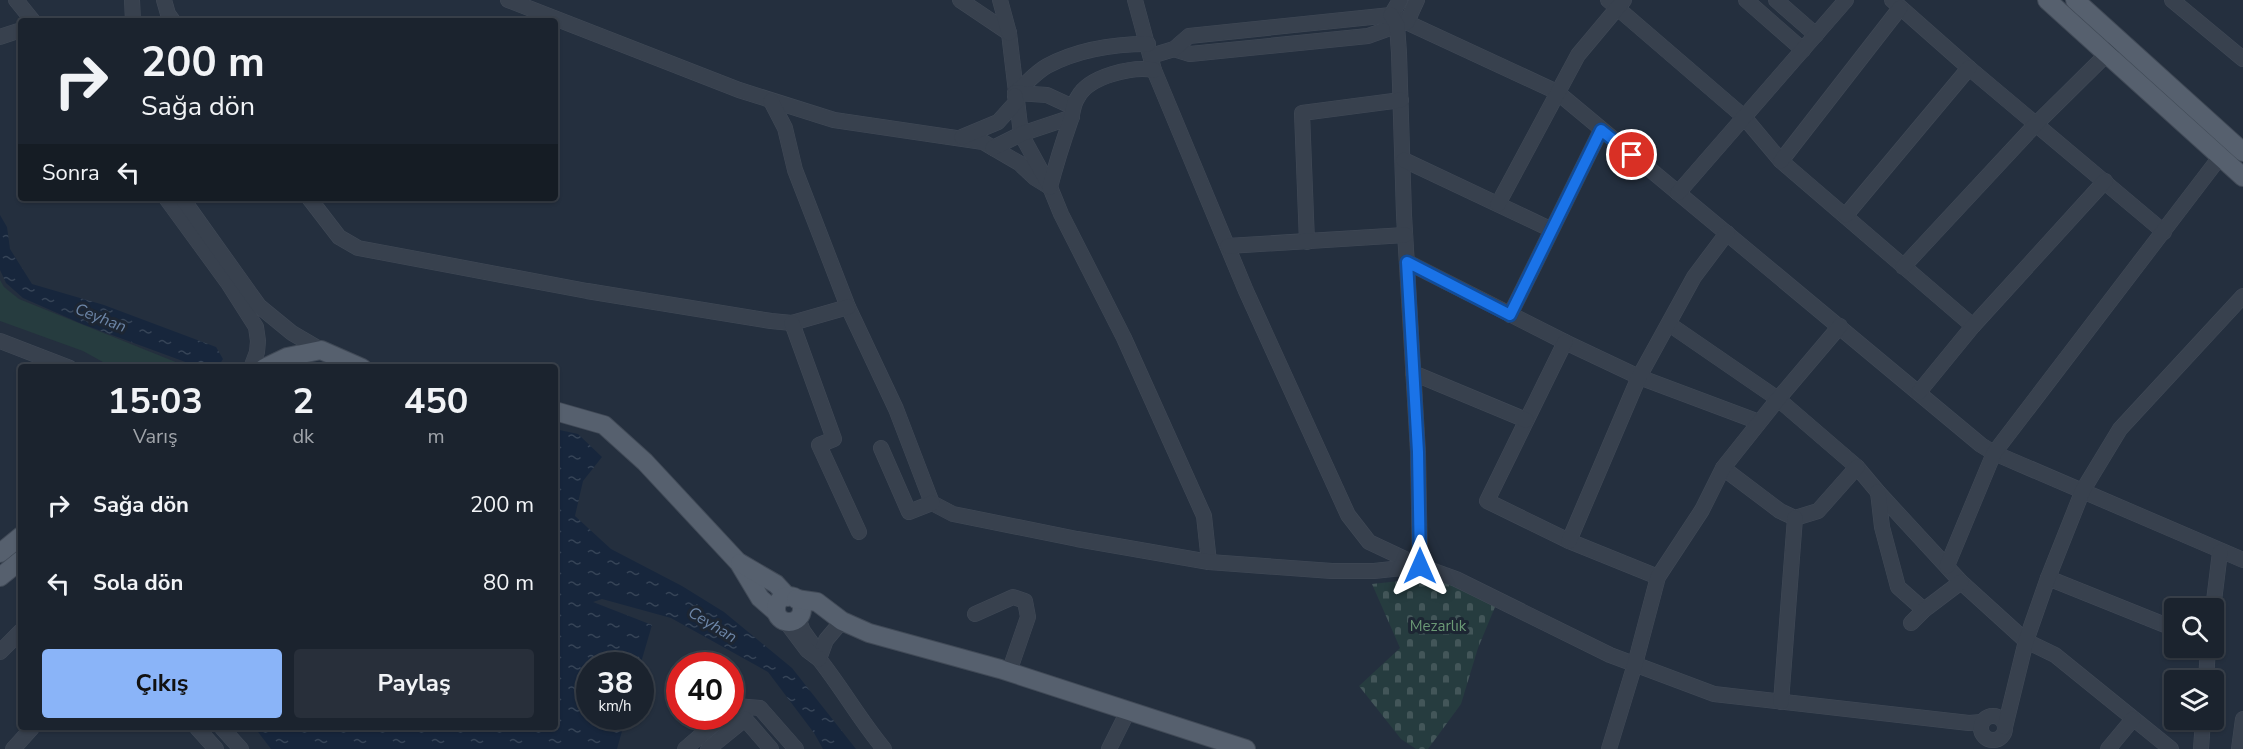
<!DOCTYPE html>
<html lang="tr">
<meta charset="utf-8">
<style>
body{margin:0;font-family:"Nunito Sans",sans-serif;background:#282f3a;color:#f1f3f6;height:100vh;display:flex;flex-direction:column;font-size:22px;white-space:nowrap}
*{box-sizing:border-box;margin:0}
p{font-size:20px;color:#a0a4aa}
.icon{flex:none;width:33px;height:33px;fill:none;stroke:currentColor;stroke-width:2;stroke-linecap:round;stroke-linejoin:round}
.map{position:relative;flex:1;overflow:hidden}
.sheet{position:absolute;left:18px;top:364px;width:540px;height:366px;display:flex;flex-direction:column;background:#1b232e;border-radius:6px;box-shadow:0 2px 4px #0004,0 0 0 2px #39404a}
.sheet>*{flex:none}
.top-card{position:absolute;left:18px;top:18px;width:540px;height:183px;border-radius:6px;box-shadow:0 2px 4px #0004,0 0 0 2px #39404a;background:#1b232e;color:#f1f3f6;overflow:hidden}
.fabs{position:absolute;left:2164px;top:598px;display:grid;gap:12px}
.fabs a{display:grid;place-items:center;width:60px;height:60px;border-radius:6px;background:#1b232e;box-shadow:0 2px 4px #0004,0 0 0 2px #39404a;font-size:30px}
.speed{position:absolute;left:576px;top:652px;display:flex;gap:12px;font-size:30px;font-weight:700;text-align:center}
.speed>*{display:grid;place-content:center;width:78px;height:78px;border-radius:50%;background:#1b232e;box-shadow:0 2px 4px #0004,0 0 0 2px #39404a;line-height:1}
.speed small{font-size:15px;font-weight:400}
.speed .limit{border:9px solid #d22;background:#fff;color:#111}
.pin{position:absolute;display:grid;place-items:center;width:51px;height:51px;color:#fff;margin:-26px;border:3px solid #fff;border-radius:50%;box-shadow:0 2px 6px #0007}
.me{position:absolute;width:66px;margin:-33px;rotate:0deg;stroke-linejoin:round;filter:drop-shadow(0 0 4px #0008)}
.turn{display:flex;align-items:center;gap:21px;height:126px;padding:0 24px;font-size:27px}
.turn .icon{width:78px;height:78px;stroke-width:2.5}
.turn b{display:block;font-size:42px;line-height:51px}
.then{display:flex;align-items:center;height:57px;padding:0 24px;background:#0003;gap:12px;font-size:22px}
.eta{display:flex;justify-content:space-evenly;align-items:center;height:102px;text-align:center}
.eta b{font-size:36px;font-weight:700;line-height:42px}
.cta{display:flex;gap:12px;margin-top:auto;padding:12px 24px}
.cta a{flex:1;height:69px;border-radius:6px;background:#8ab4f8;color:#111;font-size:24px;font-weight:700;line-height:69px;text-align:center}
.cta a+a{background:#282f3a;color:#f1f3f6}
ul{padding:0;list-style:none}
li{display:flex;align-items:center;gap:18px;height:78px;padding:0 24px}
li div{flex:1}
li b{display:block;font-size:22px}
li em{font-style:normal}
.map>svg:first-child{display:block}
</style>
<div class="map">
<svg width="2243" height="749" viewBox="0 0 2243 749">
<defs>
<pattern id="cemetery-stones" width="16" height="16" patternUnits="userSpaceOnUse" patternTransform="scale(1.5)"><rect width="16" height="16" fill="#263c3f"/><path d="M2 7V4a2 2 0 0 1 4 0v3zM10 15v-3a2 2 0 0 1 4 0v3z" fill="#435659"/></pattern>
<pattern id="water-ripples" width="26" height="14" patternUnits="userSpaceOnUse" patternTransform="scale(1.5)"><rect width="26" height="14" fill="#17263c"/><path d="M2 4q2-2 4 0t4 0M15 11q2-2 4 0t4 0" fill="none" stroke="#364457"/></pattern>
</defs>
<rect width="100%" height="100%" fill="#242f3e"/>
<path fill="url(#cemetery-stones)" d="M1427 578 1456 584 1495 607 1478 648 1461 704 1428 749H1416L1401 739 1359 686 1400 648 1372 584Z"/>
<path fill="#263c3f" d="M0 280 4 287 19 299 188 367H112L83 351 0 321Z"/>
<g fill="url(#water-ripples)">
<path d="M0 215 7 227 10 249 32 284 104 305 216 347 223 359 218 367H199L82 324 23 298 6 283 0 270Z"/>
<path d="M555 429 578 434 602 457 583 481 575 516 611 549 682 586 724 612 792 668 856 749H823L814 733 768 672 671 618 602 599 593 602 652 625 640 666H590V717H626L617 749H271L255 728H555Z"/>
</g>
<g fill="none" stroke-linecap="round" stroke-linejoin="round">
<g stroke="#414a57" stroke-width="16">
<g id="minor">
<path d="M16 0 33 21"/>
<path d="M132 0 133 21"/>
<path d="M164 0 168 14 173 21"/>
<path d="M508 0 739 90 834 120 983 142 1019 163 1035 178 1048 186"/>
<path d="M960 0 1009 33 1021 134 1050 187 1061 214 1124 338 1204 516 1209 562"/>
<path d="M1000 0 1009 33"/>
<path d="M1135 0 1154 70 1246 291 1348 515 1369 542 1420 566 1456 579 1610 655 1714 694 1969 723 1982 722"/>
<path d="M1608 0 1744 117 1781 161 1973 326"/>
<path d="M1746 0 1803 50"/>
<path d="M1776 0 1816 35"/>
<path d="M1892 0 1969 68 2164 232"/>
<path d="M2172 0 2243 59"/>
<path d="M1391 15 1557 92 1981 445 1994 453 2243 560"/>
<path d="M0 37 21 30"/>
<path d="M1174 49 1190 54 1368 36 1407 22 1417 0"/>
<path d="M1151 56 1174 49 1189 36 1391 15 1400 0"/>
<path d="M1015 93C1025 85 1036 72 1047 66 1077 50 1115 44 1148 44"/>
<path d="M1015 93 1047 95 1073 107"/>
<path d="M771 101 785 128 795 170 848 307 896 409 932 503 953 514 1077 539 1209 562 1332 571H1374L1420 566 1418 452 1404 215 1399 53 1397 25 1391 15"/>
<path d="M962 137 998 122 1016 102 1015 96"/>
<path d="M993 148 1021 134 1072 117"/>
<path d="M1404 160 1550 229"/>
<path d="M1781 161 1900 8"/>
<path d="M1050 187C1056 164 1063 142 1071 119 1073 112 1073 104 1078 97 1089 76 1133 66 1154 70"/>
<path d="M1678 193 1846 0"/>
<path d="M166 198 228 283 256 327 258 341 257 352 251 368"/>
<path d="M182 198 259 306 292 333 321 350"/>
<path d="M309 198 339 237 358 248 587 291 771 321 792 323 848 307"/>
<path d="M1498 204 1578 55 1624 0"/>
<path d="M1846 215 1969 68"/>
<path d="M1307 242 1302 113 1401 100"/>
<path d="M1228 246 1405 235"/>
<path d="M1407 262 1565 342 1639 377 1759 422"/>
<path d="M1903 267 2036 124 2114 47"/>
<path d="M1510 315 1601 130"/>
<path d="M792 323 834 439 819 445 859 532"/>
<path d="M1669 324 1778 399 1857 467 1878 492 1961 582 2026 641 2055 655 2171 749"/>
<path d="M0 341 70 368"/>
<path d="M1565 342 1487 501 1569 541 1658 577"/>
<path d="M1413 373 1526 420"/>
<path d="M1919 392 1973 326 2105 181"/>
<path d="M881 448 909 512 932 503"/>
<path d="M1723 468 1780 511 1795 518 1818 511 1857 467"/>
<path d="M1878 492 1882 527 1898 587 1924 610"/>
<path d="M1569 541 1639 377 1694 277 1727 233"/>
<path d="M1947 566 1994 453 2220 157"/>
<path d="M2048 578 2175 629"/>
<path d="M2213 609 2220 552"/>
<path d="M975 614 1013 597 1025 601 1028 617 1009 672"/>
<path d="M798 618 803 631 813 645"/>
<path d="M842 621 826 640 819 659C842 688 860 720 884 749"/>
<path d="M786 622 807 650 819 659"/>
<path d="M1911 623 1924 610 1961 582"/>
<path d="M0 652 21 631"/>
<path d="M2206 681 2208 648"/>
<path d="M1781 702 1795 518"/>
<path d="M730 710 736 706 760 708 796 749"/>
<circle cx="1993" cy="728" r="12"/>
<path d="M2005 727 2026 641 2048 578 2083 490 2120 429 2243 296"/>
<path d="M197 728 216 749"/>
<path d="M222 728 241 749"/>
<path d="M13 749 32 728"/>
<path d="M685 749 722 717"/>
<path d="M708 749 745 719 771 749"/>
<path d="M1109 749 1128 711"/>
<path d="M1609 749 1635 664 1658 577 1702 510 1723 468 1778 399 1840 326"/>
<path d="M2108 749 2133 719"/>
<path d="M2201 749 2203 720"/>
<path d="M2239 749 2243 719"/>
</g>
</g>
<g stroke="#414a57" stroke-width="20">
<g id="major">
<path d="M2047 0 2243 177"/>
<path d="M2075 0 2243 152"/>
<path d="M264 368 287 357 321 350 362 368"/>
<path d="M555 411 604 425 645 462 739 563 760 598 776 612"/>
<path d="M0 553 21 536"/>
<path d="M740 563 776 584 788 597"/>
<path d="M0 577 21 560"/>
<circle cx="789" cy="609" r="13"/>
<path d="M796 599 817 602 842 621 869 633 1000 669 1246 749"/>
</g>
</g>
<use href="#minor" stroke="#38414e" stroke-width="15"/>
<use href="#major" stroke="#56606e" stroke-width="18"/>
</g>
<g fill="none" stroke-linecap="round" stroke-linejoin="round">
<g stroke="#114b97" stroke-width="15">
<path id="route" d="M1420 566 1418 452 1407 262 1510 315 1601 130 1632 155"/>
</g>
<use href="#route" stroke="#1a73e8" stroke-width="10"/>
</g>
<g text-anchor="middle" stroke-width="6" stroke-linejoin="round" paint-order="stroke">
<g font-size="15" fill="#6b9a76" stroke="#1d2633">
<text x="1438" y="631">Mezarlık</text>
</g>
<g font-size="16" font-style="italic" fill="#6d86a8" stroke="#1d2633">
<text transform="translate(101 317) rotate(21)" y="6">Ceyhan</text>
<text transform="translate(713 624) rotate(31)" y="6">Ceyhan</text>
</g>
</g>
</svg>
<div class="fabs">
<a><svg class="icon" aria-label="search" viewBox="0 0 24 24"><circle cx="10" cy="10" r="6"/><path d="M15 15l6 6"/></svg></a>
<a><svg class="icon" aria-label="layers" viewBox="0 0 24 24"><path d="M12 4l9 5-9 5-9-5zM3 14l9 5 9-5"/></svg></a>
</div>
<div class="speed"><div>38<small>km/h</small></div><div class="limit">40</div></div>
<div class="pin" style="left:1632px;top:155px;background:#d93025"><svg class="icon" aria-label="arrive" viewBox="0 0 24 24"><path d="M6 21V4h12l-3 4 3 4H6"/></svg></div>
<svg class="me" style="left:1420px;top:566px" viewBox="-20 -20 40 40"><path d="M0-17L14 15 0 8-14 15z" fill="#1a73e8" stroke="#fff" stroke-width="4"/></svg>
<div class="top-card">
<div class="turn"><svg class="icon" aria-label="right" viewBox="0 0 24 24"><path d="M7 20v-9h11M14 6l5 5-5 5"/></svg><div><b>200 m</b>Sağa dön</div></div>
<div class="then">Sonra<svg class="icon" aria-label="left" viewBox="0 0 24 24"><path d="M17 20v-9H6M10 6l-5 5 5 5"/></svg></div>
</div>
<section class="sheet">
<div class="eta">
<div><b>15:03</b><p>Varış</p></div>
<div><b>2</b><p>dk</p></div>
<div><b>450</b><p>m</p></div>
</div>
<ul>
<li><svg class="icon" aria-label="right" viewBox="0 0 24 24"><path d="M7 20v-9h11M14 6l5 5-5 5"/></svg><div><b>Sağa dön</b></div><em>200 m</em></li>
<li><svg class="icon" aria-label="left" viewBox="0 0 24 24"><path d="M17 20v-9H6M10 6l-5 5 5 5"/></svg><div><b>Sola dön</b></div><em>80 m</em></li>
</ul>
<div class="cta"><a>Çıkış</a><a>Paylaş</a></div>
</section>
</div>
